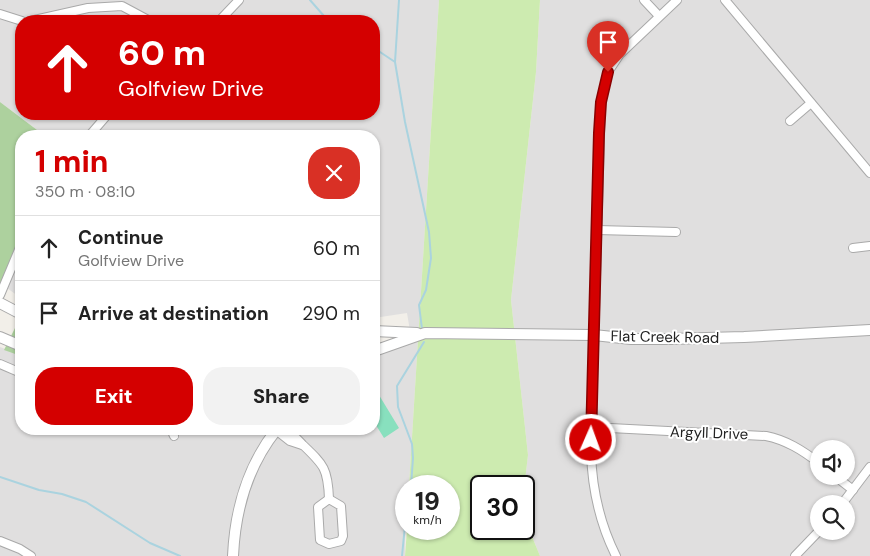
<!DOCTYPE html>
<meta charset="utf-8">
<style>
body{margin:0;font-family:"DM Sans",sans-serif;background:#f2f2f2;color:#222;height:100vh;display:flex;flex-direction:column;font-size:19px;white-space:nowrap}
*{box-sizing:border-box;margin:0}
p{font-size:16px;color:#767676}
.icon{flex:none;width:28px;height:28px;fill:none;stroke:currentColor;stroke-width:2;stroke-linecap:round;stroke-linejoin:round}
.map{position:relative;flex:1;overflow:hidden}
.panel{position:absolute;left:15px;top:130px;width:365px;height:305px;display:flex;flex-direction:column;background:#fff;border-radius:20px;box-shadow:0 1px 4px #0004}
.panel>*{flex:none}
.top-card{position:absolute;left:15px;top:15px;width:365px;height:105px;border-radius:20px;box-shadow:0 1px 4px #0004;background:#d40000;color:#fff;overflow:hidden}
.buttons{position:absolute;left:810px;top:440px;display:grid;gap:10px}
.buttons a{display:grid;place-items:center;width:45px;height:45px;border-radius:50%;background:#fff;box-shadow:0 1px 4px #0004;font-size:25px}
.speed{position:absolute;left:395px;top:475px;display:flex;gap:10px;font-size:25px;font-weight:700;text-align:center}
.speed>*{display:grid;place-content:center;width:65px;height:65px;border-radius:50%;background:#fff;box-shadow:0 1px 4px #0004;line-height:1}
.speed small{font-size:12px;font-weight:400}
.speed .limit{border:2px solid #111;border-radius:8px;background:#fff;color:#111}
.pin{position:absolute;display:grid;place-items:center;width:42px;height:42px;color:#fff;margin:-51px -21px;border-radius:50% 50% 50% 0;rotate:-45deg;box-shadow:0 0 5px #0007}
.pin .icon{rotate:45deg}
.me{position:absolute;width:55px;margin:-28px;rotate:2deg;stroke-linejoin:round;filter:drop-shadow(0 0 4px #0008)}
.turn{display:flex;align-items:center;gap:18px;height:105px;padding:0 20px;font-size:22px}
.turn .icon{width:65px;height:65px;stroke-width:2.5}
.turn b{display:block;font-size:35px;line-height:42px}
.round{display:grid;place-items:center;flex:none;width:52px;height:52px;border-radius:20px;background:#f2f2f2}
.summary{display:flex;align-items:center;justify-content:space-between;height:85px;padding:0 20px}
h1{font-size:30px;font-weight:800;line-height:38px;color:#d40000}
.primary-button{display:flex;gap:10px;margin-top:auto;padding:10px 20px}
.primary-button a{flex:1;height:58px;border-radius:20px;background:#d40000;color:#fff;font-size:20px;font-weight:800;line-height:58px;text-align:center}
.primary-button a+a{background:#f2f2f2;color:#222}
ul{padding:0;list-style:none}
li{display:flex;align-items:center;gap:15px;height:65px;padding:0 20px;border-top:1px solid #e0e0e0}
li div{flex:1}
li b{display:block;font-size:19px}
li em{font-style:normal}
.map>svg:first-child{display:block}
</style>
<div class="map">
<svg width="870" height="556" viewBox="0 0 870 556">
<rect width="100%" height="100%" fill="#f2efe9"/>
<g fill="#e0dfdf" fill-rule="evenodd">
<path d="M0 0H439L409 486H406L405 556H0V347L21 355V429H374V351L411 337 407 313 374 318V136H45L0 102ZM21 21H374V114H21Z"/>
<path d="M540 0H870V556H540L524 517V489L528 455 511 300 536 72ZM819 449H846V476H819ZM819 504H846V531H819Z"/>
<path d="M21 247V298L4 286Z"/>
</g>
<path fill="#cdebb0" d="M439 0H540L536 72 511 300 528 455 524 489V486H481V529H524V517L540 556H405L407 529H449V486H409Z"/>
<g fill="#add19e">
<path d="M0 102 45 136H21V245L0 295Z"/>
<path d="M21 316V356L4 350Z"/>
</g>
<path fill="#88e0be" d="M379 395 399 428 384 438 374 422V399Z"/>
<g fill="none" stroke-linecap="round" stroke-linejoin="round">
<g stroke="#aad3df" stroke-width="2">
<path d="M310 0 324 16 332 21"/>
<path d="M399 0 395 62 405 122 429 232 431 258 426 290 419 305 422 329"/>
<path d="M374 48 395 62"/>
<path d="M0 477 39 490 62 494 86 502 150 543 180 556"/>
<path d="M411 486 413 458 412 444 398 407 397 386 424 342"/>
<path d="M402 556 406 515"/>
</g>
<g stroke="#a9a9a9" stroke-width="10">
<g id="minor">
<path d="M644 0 659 16"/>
<path d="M725 0 870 173"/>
<path d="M0 14 22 21"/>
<path d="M30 21 88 8 122 6 150 21"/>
<path d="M219 21 239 0"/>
<path d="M790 121 811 103"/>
<path d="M89 136 108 114"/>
<path d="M597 230 676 232"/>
<path d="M853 248 870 246"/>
<path d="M0 295 21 245"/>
<path d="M0 364 21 373"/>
<path d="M591 427 766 436C786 440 802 450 819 463"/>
<path d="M171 429 174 436"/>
<path d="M286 429C293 434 297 439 303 445 324 465 328 469 329 499"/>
<path d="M276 430 290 441 302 445"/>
<path d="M835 476 853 490"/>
<path d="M329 499 341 506 343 536 341 541 329 544 320 540 318 507Z"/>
<path d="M842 504 870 467"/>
<path d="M0 541 20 549 31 556"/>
<path d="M616 556C600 524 592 488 591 452L601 102 608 72 620 54 677 0"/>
<path d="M795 556 819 531"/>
</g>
</g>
<g stroke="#a9a9a9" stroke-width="12">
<g id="tertiary">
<path d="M0 303 21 314"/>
<path d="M374 331 417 333"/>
<path d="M0 337 21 346"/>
<path d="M374 351 425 333 594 335 631 339H669L744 337 870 330"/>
<path d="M233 556C235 511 248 465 277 429"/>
</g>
</g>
<use href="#minor" stroke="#fff" stroke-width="8"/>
<use href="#tertiary" stroke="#fff" stroke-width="10"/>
</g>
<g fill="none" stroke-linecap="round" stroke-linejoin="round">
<g stroke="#8a0000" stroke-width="12">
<path id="route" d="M591 440 599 133 601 102 608 72"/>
</g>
<use href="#route" stroke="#d40000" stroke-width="9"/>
</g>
<g text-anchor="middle" stroke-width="4" stroke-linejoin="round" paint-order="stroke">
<g font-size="15" fill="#222" stroke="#fff">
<text transform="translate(665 337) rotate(1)" y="5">Flat Creek Road</text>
<text transform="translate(709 433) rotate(2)" y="5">Argyll Drive</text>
</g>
</g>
</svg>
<div class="buttons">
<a><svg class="icon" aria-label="sound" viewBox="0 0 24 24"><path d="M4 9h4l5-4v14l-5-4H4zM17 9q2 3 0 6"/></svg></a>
<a><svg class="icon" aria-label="search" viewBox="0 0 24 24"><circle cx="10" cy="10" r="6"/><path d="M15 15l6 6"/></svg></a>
</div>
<div class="speed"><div>19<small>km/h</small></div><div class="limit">30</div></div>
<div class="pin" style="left:608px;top:72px;background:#d93025"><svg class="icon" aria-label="arrive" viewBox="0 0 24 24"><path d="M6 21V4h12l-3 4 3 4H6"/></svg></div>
<svg class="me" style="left:591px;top:440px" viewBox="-20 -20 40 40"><circle r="17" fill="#d40000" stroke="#fff" stroke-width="3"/><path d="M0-11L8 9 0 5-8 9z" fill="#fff"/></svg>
<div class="top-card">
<div class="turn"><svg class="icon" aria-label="ahead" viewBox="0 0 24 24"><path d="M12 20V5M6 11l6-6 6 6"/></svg><div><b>60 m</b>Golfview Drive</div></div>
</div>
<section class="panel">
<div class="summary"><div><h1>1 min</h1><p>350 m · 08:10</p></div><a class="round" style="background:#d93025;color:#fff"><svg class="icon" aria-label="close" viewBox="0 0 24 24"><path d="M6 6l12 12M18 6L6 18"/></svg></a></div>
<ul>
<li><svg class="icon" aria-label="ahead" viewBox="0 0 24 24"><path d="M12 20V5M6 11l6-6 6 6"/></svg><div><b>Continue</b><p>Golfview Drive</p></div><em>60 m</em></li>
<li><svg class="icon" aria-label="arrive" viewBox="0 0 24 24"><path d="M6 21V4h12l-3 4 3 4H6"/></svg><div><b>Arrive at destination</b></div><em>290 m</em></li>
</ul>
<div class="primary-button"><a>Exit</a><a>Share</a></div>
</section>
</div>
